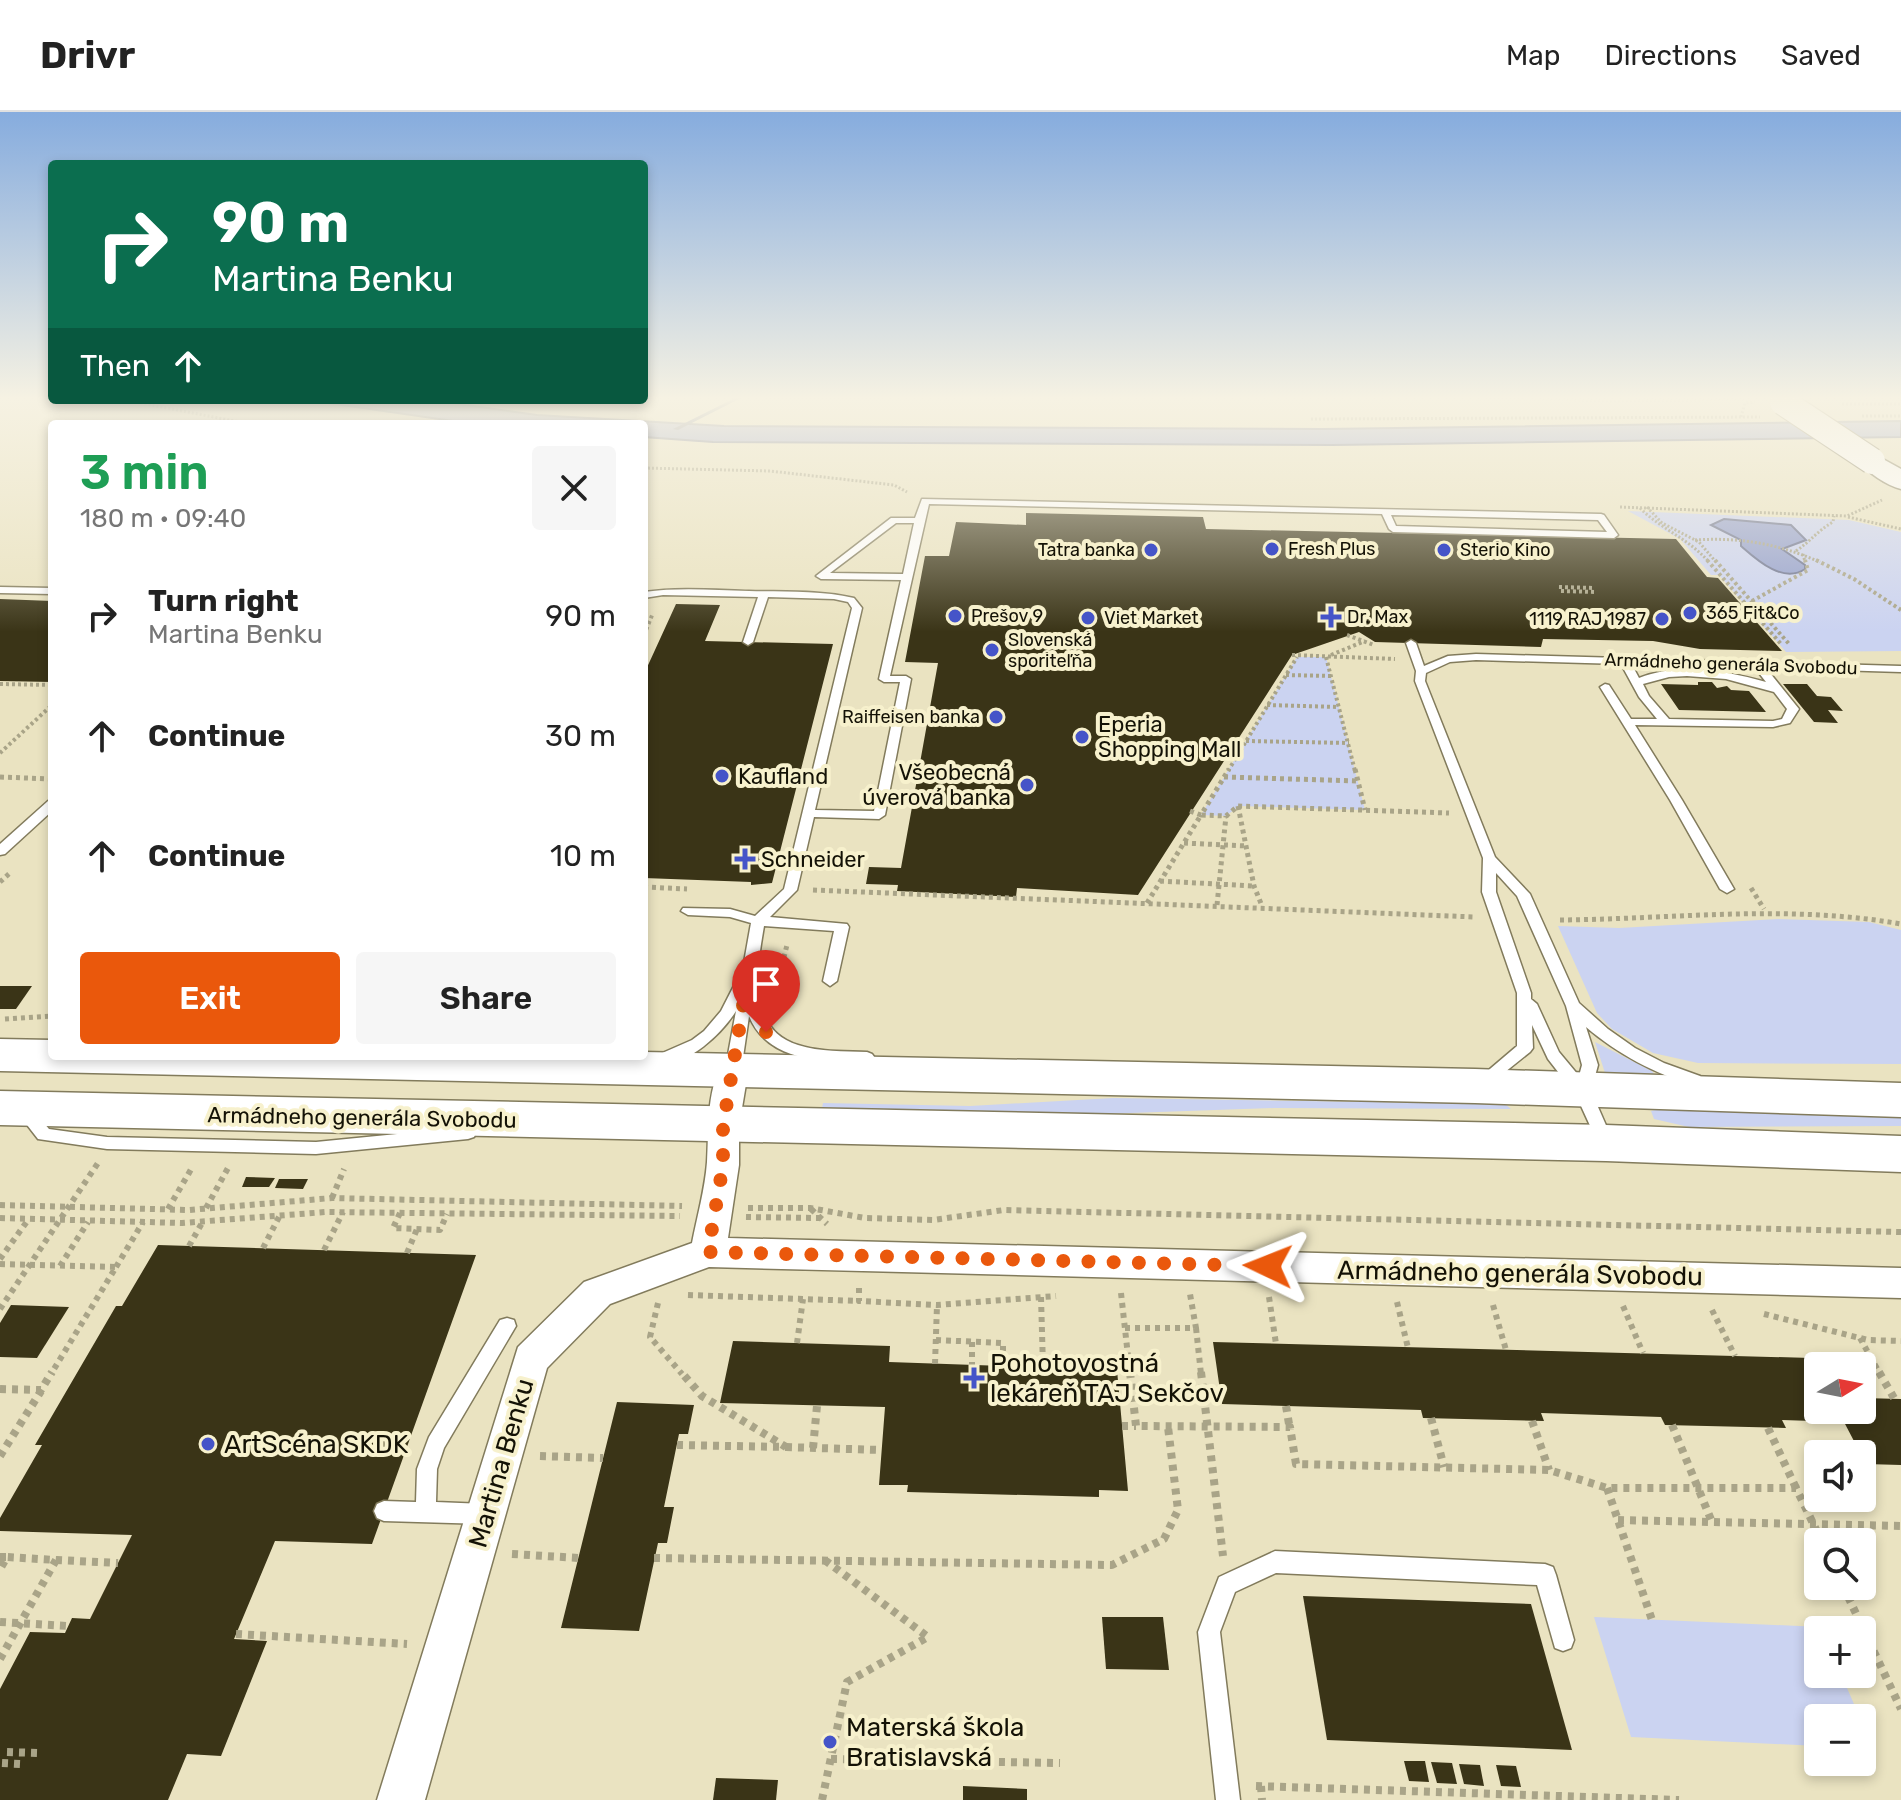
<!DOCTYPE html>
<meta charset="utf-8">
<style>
body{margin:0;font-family:Rubik,sans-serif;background:#f6f6f6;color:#222;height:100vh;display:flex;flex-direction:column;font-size:30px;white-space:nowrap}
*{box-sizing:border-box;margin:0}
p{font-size:26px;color:#767676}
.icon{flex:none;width:44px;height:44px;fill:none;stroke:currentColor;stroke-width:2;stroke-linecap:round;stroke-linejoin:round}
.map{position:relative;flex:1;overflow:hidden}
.details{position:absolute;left:48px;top:308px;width:600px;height:640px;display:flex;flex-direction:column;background:#fff;border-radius:8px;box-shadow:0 4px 12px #0003}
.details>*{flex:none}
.hud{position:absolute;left:48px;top:48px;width:600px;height:244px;border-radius:8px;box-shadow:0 4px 12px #0003;background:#0b6e4f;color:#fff;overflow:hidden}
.needle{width:52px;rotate:80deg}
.tools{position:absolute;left:1804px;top:1240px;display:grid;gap:16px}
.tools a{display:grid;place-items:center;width:72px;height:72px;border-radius:8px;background:#fff;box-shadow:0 4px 12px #0003;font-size:40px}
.pin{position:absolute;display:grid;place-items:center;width:68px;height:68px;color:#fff;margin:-82px -34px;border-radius:50% 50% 50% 0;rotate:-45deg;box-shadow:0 0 8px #0007}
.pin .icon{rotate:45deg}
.me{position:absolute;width:88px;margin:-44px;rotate:272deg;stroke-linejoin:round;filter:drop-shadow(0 0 6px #0008)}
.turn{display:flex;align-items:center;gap:28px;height:168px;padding:0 32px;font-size:36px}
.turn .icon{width:104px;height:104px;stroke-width:2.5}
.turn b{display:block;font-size:56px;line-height:68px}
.then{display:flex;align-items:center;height:76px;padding:0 32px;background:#0003;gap:16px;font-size:30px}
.round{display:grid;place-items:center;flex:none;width:84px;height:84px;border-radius:8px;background:#f6f6f6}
.summary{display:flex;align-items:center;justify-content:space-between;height:136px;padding:0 32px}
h1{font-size:48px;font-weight:600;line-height:60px;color:#1e9e55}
.action{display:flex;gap:16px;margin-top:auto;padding:16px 32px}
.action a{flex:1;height:92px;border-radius:8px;background:#ea580c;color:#fff;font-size:32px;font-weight:600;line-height:92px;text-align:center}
.action a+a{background:#f6f6f6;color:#222}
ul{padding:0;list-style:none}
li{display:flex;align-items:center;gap:24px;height:120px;padding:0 32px}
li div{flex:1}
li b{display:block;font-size:30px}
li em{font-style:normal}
header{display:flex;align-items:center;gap:48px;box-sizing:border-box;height:112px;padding:0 40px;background:#fff;border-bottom:2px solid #e0e0e0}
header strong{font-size:38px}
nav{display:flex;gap:44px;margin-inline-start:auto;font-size:28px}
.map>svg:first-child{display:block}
</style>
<header>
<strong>Drivr</strong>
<nav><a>Map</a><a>Directions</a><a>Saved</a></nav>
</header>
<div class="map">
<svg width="1901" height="1688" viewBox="0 0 1901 1688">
<rect width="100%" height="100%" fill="#eae3c1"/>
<g fill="#cbd3f1">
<path d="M1628 399 1849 408 1901 420V539L1786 540 1719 463H1711L1680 427Z"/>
<path d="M1297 545H1326L1365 698 1239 694 1226 704 1201 703Z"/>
<path d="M1778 807 1869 810 1901 818V952L1698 951 1653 941 1612 917 1597 901 1558 814 1619 816Z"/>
<path d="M1595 930 1652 959 1655 963 1605 961Z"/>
<path d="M1113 986 1505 992 1511 997 1274 996 1102 1002 822 996 823 991 970 994Z"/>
<path d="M1655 998 1901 1004V1014L1689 1015 1654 1007 1651 999Z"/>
<path d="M1594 1505 1821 1515 1822 1518H1818V1562H1841L1860 1606H1818V1634L1631 1625Z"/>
</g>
<g fill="#94a0ce" stroke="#6e7592" stroke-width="2">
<path d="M307 288H430L537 303 724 314 1323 317 1901 309V325L1333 333 713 330 644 325V312H474Z"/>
<path d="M1724 407 1791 413 1806 428 1782 437 1805 453V457C1783 472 1757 448 1741 434V428L1711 413Z"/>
</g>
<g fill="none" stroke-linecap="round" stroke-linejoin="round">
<path fill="#6e7592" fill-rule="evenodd" d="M739 284H745L678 318 673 317Z"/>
</g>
<g fill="#3a3417">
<path d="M1026 401 1203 405 1206 417 1676 427 1707 465 1718 466 1782 539 1700 537 1653 529 1543 527 1541 535 1375 530 1359 520 1292 543 1138 783 1017 776 1016 785 897 779 898 773 866 772 869 755 901 756 938 551 905 550 925 444H949L956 410 1026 413Z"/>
<path d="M0 487 52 489V570L0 569Z"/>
<path d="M676 492 720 493 705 529 833 532 772 771 751 773V770L644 766V562Z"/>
<path d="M1698 570H1712L1717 576 1727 574 1731 578 1749 579 1766 600 1679 598 1661 572 1698 573Z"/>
<path d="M1783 572H1807L1817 584 1831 585 1843 599 1828 598 1838 611 1814 610Z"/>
<path d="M0 874H32L16 897H0Z"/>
<path d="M246 1065 275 1066 269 1075H242Z"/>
<path d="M279 1067H308L303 1077 275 1076Z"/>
<path d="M158 1133 476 1143 372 1432 275 1429 234 1527 267 1529 221 1644 187 1642 168 1688H0V1577L30 1520 65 1521 72 1506 90 1507 132 1423 0 1419V1406L42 1333H35L116 1194H122Z"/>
<path d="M11 1193 69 1195 37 1246 0 1245V1211Z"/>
<path d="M733 1229 890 1234 889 1250 1117 1258 1128 1379 1099 1378V1385L907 1380 908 1373H879L885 1295 720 1291Z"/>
<path d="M1213 1230 1811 1246 1818 1259V1298H1862V1286L1901 1287V1353L1866 1352 1844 1310 1782 1308 1786 1316 1665 1313 1661 1305 1541 1301 1544 1309 1423 1306 1421 1298 1222 1292Z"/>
<path d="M617 1290 694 1293 688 1322H679L664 1395H674L667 1431H658L639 1519 561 1516Z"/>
<path d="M1303 1484 1531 1492 1572 1638 1327 1628Z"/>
<path d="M1102 1505H1163L1169 1558 1106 1557Z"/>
<path d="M1404 1649H1425L1429 1670 1409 1669Z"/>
<path d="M1431 1650 1452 1651 1457 1672 1437 1671Z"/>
<path d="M1459 1652 1480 1653 1484 1674 1464 1672Z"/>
<path d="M1496 1653 1516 1654 1521 1675 1501 1674Z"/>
<path d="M716 1666 778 1668 776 1688H713Z"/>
<path d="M963 1674 1027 1677V1688H963Z"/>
</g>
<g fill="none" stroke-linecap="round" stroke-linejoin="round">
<g stroke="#827b5c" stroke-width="3">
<g id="lane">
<path d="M922 387 1601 402 1604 403 1618 423 1614 426 1393 420 1389 417 1382 402 929 392 890 564H906L911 567 885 703 879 707 814 705 797 778 770 805 847 812 849 815 837 869 830 874 823 869 834 819 764 814C757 855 746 917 798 933 820 940 844 939 867 940L872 942 875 946 872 950 867 952C824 949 768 951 749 904L741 959 738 963H728L725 959 736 899C723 920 687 956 660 950L657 946 660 942 692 928 704 919 721 899 743 856 751 811 730 805 688 803 681 799 683 796 730 797 755 804 784 777 852 496 848 490 834 487 768 485 753 530 748 533 743 530 758 485 663 483 644 486V480C679 475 714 478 749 479 784 480 820 478 854 486L862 496 815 698 874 699 900 570H884L879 567 901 468 821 467 816 464 891 406H915ZM1391 403 1598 408 1607 420 1396 414ZM896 411H914L903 462 830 461Z"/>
<path d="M0 475 52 476V482L0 481Z"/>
<path d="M1411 528 1416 531 1424 554 1448 544 1476 542 1901 554V560L1766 556 1799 597 1790 611 1773 615 1635 613 1682 688 1734 777 1727 781 1720 777 1670 688 1600 575 1605 572 1609 573 1631 607H1657L1639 585 1621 552 1476 548 1450 550 1426 561 1425 569 1495 745 1530 782 1579 891 1608 917 1635 936 1664 951 1700 964 1703 968 1700 972 1695 974C1654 961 1619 943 1586 915L1598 953 1591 979 1612 1027 1610 1031 1604 1033 1598 1031 1576 983 1548 947 1532 913 1533 936 1530 940 1490 972H1480L1477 968 1517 934V881L1482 780 1483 746 1415 569 1416 559 1406 531ZM1632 553 1755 556 1766 570C1726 559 1680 550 1639 566ZM1687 564 1726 567 1774 580 1787 597 1782 607 1773 609 1669 607 1649 584 1643 572 1669 565ZM1496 761 1517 784 1566 894 1582 953 1579 964 1559 940 1537 892 1531 887V881L1496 780Z"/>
<path d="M52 688V699L5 742 0 743V732L48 689Z"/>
<path d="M25 994 31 996 49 1017 107 1025 316 1030 468 1015 474 1017 476 1021 474 1025 468 1027 316 1042 107 1037 38 1027 17 1000 19 996Z"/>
<path d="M507 1206 514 1208 516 1214 444 1336 437 1357 436 1390 485 1392 492 1395 495 1402 492 1409 485 1412 384 1409 377 1406 374 1399 377 1392 384 1389 416 1390 417 1357 429 1325 500 1208Z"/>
<path d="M1275 1439 1545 1452 1553 1455 1556 1463 1574 1528 1571 1536 1563 1539 1555 1536 1537 1473 1276 1461 1235 1480 1220 1520 1240 1688H1216L1198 1520 1219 1465Z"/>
</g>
</g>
<g stroke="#827b5c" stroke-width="3">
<path id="street" d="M733 949 744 952 748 960 739 1014V1053L728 1126 1901 1156V1186L709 1155 610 1192 547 1256 425 1688H377L518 1235 584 1170 692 1131C697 1105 705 1077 707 1050 709 1019 706 981 722 952Z"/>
</g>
<g stroke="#827b5c" stroke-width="3">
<g id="secondary">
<path d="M0 927 52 928V944H644V940L1475 957 1901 971V1005L1475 991 0 959Z"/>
<path d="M0 979 1606 1013 1901 1024V1060L1606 1049 0 1013Z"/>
</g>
</g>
<g stroke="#827b5c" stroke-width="3">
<path id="primary" d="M1872 341 1901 357V377C1886 373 1868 361 1859 349L1863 344Z"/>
</g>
<g stroke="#a9a488" stroke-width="3" stroke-dasharray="2 2" stroke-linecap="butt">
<path d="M1470 284 1613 289 1744 287"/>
<path d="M765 285 1074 284"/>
<path d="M125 288 250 312"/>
<path d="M1842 292H1901"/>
<path d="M1862 304H1901"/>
<path d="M1741 305 1745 291 1755 290"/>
<path d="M1311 307 1760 305"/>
<path d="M644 356 770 359 894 373 907 380"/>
<path d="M1620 395 1847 404 1882 388"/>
<path d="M1647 395 1662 411 1699 430 1716 450"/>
<path d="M1640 396C1662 418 1688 426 1709 450"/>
<path d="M1848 405 1901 417"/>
<path d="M1695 428C1740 425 1779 432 1820 450"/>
<path d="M1796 439C1811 429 1817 419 1833 410L1834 404"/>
<path d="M1803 442 1805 450"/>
</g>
<g stroke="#a9a488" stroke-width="4" stroke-dasharray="3 3" stroke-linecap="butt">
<path d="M1707 448 1781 532"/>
<path d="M1715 448 1790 533"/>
<path d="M1816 448 1854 467 1901 498"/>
<path d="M1559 475 1595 476"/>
<path d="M1561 479 1597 480"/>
<path d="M1752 489 1808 458 1805 448"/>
<path d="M644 523 653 501"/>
<path d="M1347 523 1374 533"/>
<path d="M1292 543 1395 547"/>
<path d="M1331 543 1365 529"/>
<path d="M1326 545 1355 659"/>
<path d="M1286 563 1331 564"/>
<path d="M0 572 52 573"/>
<path d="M1267 593 1339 595"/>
<path d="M1246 629 1349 631"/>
<path d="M0 641 52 593"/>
<path d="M1228 659 1297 545"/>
</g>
<g stroke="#a9a488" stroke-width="5" stroke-dasharray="4 4" stroke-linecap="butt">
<path d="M1355 657 1365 698"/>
<path d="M0 665 52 667"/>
<path d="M1224 665 1359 669"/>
<path d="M1238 694 1254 774 1262 794"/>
<path d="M1190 699 1201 703 1229 657"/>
<path d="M1184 731 1247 734"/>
<path d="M1160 769 1254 774"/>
<path d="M0 770 11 760"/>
<path d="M644 775 687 777"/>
<path d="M1751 776 1764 797"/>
<path d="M813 778 1474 805"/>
<path d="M1147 791 1201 703 1226 704 1238 694 1449 701"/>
<path d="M1217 793 1226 704"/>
<path d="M1560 808C1675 807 1787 792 1901 812"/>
<path d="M778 869 787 833"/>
<path d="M5 907 52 904"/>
</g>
<g stroke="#a9a488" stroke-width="6" stroke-dasharray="5 5" stroke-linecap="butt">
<path d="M332 1086 344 1057"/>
<path d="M0 1093 189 1098 332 1086 682 1094"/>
<path d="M206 1096 228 1056"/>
<path d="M748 1096H810L865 1106 933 1108 1004 1098 1901 1120"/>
<path d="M168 1097 193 1054"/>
<path d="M811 1097 827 1112"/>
<path d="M400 1101 393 1116 440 1118 447 1102"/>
<path d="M746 1105 820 1106"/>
<path d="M0 1106 182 1111 326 1100 680 1104"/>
<path d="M189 1134 202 1111"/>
<path d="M263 1136 279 1105"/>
<path d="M324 1138 343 1100"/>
<path d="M407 1141 417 1117"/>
<path d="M0 1147 28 1108"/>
<path d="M0 1152 116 1155 51 1262"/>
<path d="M60 1154 88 1110"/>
<path d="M116 1155 143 1110"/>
<path d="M859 1176V1189L937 1193 1056 1184"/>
<path d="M1121 1181 1130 1262"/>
<path d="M688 1183 859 1189"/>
<path d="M1041 1185 1043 1255"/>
<path d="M1269 1185 1276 1232"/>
<path d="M1397 1190 1408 1236"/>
<path d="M658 1191 650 1225 682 1262"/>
<path d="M1493 1193 1506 1238"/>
<path d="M1623 1194 1643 1241"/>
<path d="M0 1197 98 1051"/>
<path d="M1712 1198 1735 1244"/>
<path d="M1764 1202 1868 1228 1901 1229"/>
<path d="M1125 1216H1196L1190 1182"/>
<path d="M1196 1216 1201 1262"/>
<path d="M1860 1226 1880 1262"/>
<path d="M936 1228 1003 1231V1254"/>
<path d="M972 1230V1253"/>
<path d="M797 1231 803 1187"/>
<path d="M935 1252 937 1193"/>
</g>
<g stroke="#a9a488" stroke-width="8" stroke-dasharray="6 6" stroke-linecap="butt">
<path d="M1130 1260 1136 1314 1290 1315 1296 1352 1549 1358 1607 1376H1796L1822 1430"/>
<path d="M1201 1260 1223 1444"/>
<path d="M1879 1260 1894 1286"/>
<path d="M0 1277 41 1278 52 1260"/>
<path d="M1286 1294 1290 1318"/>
<path d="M1431 1306 1444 1355"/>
<path d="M1532 1309 1549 1358"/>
<path d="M1672 1313 1712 1410"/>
<path d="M1122 1314H1136"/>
<path d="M1768 1316 1796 1376"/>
<path d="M677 1333 786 1335 702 1284 681 1260"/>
<path d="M786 1335 881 1338"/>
<path d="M813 1336 817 1294"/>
<path d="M0 1344 41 1279"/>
<path d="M540 1344 603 1346"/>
<path d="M1607 1376 1652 1508"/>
<path d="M1618 1408 1901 1414"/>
<path d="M512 1442 579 1446"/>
<path d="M0 1445H7L0 1457"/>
<path d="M654 1446 1112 1453 1164 1427 1178 1398 1168 1315"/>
<path d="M56 1448 118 1451"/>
<path d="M1843 1474 1901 1597"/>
<path d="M0 1510 68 1514"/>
<path d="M236 1522 407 1532"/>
<path d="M0 1547 56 1448 7 1445"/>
<path d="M7 1640 38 1641"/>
<path d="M831 1647 1060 1651"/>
<path d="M2 1651 21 1652"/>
<path d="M1256 1674 1679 1688"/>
<path d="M1261 1674 1262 1688"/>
<path d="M822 1688 847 1570 928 1525 826 1449"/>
</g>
<use href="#lane" fill="#fff" fill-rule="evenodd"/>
<use href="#street" fill="#fff" fill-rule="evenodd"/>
<use href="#secondary" fill="#fff" fill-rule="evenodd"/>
<use href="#primary" fill="#fff" fill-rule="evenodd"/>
<g stroke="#827b5c" stroke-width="28" stroke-linecap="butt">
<path id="primary-bridge" d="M1783 290 1872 349"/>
</g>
<use href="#primary-bridge" stroke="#fff" stroke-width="26"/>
</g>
<linearGradient id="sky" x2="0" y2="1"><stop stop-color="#86acde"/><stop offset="0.55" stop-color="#f6f2e3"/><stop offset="1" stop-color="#f6f2e3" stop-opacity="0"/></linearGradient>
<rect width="1901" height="520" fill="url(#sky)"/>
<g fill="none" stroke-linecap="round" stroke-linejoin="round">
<path stroke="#ea580c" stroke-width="14" stroke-dasharray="0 25.2" d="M766 920 756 898 749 858 723 1014V1053L708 1140 1268 1154"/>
</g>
<g fill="#4554c8" stroke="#f7f1cd" stroke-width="3">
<circle cx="1272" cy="437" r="8"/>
<circle cx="1151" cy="438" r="8"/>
<circle cx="1444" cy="438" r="8"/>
<circle cx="1690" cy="501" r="8"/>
<circle cx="955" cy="504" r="8"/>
<path d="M1327 493h8v8h8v8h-8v8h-8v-8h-8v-8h8z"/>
<circle cx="1088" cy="506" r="8"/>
<circle cx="1662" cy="507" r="8"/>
<circle cx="992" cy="538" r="8"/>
<circle cx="996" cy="605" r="8"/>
<circle cx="1082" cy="625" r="8"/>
<circle cx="722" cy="664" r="8"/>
<circle cx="1027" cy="673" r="8"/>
<path d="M741 735h8v8h8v8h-8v8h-8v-8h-8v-8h8z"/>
<path d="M970 1254h8v8h8v8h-8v8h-8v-8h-8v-8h8z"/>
<circle cx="208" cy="1332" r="8"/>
<circle cx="830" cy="1630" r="8"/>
</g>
<g text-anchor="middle" stroke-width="8" stroke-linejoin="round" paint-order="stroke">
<g font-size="18" fill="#141206" stroke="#f7f1cd" text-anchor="start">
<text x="1288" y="443">Fresh Plus</text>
<text x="1135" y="444" text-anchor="end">Tatra banka</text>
<text x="1460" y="444">Sterio Kino</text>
<text x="1706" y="507">365 Fit&amp;Co</text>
<text x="971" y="510">Prešov 9</text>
<text x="1347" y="511">Dr. Max</text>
<text x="1104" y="512">Viet Market</text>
<text x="1646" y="513" text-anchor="end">1119 RAJ 1987</text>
<text x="1008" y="534">Slovenská<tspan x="1008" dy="21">sporiteľňa</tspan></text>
<text x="980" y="611" text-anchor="end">Raiffeisen banka</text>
</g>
<g font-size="18" fill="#141206" stroke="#f7f1cd">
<text transform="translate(1731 552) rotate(2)" y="6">Armádneho generála Svobodu</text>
</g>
<g font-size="22" fill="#141206" stroke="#f7f1cd" text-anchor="start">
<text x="1098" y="620">Eperia<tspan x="1098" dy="25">Shopping Mall</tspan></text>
<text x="1011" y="668" text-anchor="end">Všeobecná<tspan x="1011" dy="25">úverová banka</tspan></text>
<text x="738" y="672">Kaufland</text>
<text x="761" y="755">Schneider</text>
</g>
<g font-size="22" fill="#141206" stroke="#f7f1cd">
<text transform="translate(362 1005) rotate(1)" y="8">Armádneho generála Svobodu</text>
</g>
<g font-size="26" fill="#141206" stroke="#f7f1cd">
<text transform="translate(1520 1161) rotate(1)" y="9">Armádneho generála Svobodu</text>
<text transform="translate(501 1351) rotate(-74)" y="9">Martina Benku</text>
</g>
<g font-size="26" fill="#141206" stroke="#f7f1cd" text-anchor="start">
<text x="990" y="1260">Pohotovostná<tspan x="990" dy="30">lekáreň TAJ Sekčov</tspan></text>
<text x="224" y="1341">ArtScéna SKDK</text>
<text x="846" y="1624">Materská škola<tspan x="846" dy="30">Bratislavská</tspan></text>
</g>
</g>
</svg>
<div class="tools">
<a><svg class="needle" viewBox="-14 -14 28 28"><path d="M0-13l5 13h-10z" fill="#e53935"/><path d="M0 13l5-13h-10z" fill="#767676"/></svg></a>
<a><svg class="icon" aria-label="sound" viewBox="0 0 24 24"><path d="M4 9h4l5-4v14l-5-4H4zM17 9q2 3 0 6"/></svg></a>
<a><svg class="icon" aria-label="search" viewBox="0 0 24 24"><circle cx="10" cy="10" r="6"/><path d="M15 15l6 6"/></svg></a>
<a>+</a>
<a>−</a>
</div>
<div class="pin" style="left:766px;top:920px;background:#d93025"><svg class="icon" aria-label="arrive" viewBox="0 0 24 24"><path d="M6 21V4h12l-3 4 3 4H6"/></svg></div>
<svg class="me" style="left:1268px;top:1154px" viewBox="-20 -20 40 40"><path d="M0-17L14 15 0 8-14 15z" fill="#ea580c" stroke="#fff" stroke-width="4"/></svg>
<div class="hud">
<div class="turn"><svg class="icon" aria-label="right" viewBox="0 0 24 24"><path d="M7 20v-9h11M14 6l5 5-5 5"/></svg><div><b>90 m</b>Martina Benku</div></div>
<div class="then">Then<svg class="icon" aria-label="ahead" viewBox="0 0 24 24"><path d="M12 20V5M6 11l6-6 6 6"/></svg></div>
</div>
<section class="details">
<div class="summary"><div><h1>3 min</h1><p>180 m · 09:40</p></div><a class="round"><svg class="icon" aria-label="close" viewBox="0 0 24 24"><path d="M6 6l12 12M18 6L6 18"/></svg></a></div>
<ul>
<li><svg class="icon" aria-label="right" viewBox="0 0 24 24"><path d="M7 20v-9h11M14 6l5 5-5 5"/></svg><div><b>Turn right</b><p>Martina Benku</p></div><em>90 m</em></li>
<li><svg class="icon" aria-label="ahead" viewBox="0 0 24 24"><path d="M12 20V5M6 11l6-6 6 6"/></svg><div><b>Continue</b></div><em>30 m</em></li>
<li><svg class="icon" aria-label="ahead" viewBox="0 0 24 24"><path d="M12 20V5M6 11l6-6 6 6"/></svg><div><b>Continue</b></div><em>10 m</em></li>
</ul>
<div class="action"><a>Exit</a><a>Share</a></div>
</section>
</div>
